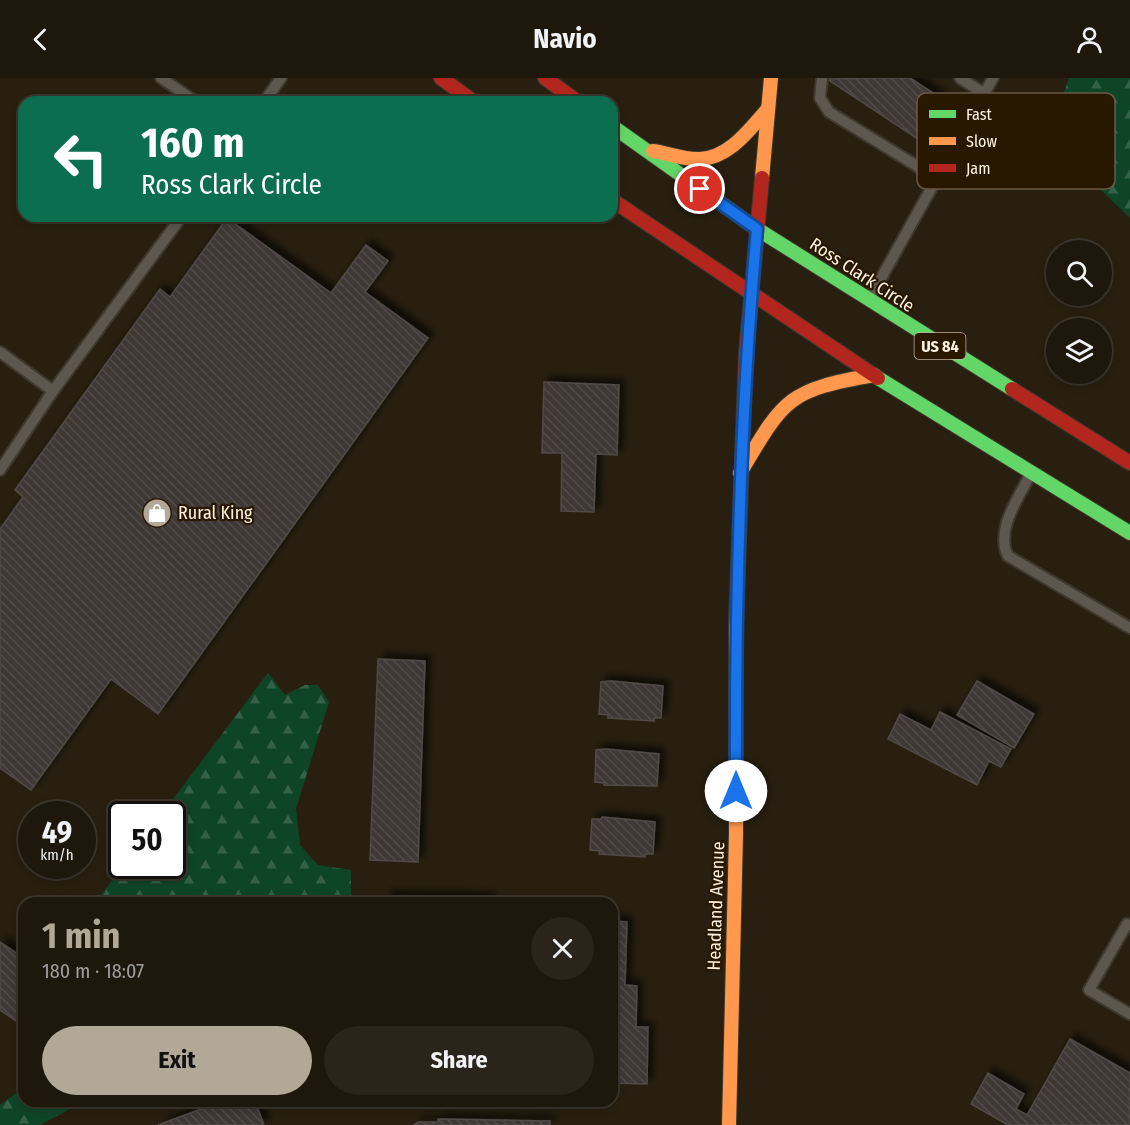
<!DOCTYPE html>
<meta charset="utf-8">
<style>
body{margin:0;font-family:"Fira Sans Condensed",sans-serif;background:#2b241a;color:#f1f3f6;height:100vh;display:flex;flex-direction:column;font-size:22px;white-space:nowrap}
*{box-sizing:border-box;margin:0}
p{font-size:20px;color:#a19f9d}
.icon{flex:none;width:33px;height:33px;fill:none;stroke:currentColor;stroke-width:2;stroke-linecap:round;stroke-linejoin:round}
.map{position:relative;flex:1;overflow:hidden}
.details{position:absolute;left:18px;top:819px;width:600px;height:210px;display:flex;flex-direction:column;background:#1e170c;border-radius:18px;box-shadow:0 3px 9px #0003,0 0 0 2px #3c362d}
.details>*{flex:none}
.guide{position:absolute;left:18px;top:18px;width:600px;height:126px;border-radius:18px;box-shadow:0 3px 9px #0003,0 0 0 2px #3c362d;background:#0b6e4f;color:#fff;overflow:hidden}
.tools{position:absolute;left:1046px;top:162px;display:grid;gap:12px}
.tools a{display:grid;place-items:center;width:66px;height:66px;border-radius:50%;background:#1e170c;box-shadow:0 3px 9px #0003,0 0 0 2px #3c362d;font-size:30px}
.speed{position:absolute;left:18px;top:723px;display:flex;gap:12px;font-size:30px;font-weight:700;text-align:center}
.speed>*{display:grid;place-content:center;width:78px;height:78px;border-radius:50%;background:#1e170c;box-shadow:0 3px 9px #0003,0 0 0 2px #3c362d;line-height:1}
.speed small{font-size:15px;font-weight:400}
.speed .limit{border:3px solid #111;border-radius:9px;background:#fff;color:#111}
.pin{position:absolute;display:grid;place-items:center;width:51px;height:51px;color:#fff;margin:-26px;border:3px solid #fff;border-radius:50%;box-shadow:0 2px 6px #0007}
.me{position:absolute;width:66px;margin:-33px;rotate:0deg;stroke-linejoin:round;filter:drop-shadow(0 0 4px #0008)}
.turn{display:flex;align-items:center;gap:21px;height:126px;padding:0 24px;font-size:27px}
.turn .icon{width:78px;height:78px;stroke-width:2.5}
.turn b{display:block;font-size:42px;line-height:51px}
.round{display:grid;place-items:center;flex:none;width:63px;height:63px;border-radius:32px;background:#2b241a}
.summary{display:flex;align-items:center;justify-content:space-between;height:102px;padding:0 24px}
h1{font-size:36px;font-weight:700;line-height:45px;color:#b2a898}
.primary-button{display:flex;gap:12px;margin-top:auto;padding:12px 24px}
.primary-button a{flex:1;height:69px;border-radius:36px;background:#b2a898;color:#111;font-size:24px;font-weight:700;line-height:69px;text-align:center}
.primary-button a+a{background:#2b241a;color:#f1f3f6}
header{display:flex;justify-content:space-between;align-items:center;height:78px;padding:0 24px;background:#1e170c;font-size:27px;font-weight:700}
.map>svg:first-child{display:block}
</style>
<header><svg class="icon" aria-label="back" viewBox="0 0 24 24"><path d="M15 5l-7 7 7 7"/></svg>Navio<svg class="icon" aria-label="person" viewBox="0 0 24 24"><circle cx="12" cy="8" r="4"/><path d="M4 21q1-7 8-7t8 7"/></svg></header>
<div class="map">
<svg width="1130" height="1047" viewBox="0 0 1130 1047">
<defs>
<pattern id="forest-firs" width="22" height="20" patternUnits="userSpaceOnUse" patternTransform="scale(1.5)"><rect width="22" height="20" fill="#0f4527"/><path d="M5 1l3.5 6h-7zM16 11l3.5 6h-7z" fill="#336046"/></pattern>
<pattern id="building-back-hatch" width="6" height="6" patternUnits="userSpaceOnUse" patternTransform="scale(1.5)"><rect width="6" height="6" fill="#3f3735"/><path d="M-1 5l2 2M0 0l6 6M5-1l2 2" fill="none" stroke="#524b48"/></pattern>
<filter id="shadow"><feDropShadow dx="5.5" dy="-5.5" stdDeviation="3" flood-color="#0009"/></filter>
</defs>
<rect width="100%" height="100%" fill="#281f10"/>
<g fill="url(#forest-firs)">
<path d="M1069 0H1130V140L1067 79 1061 23Z"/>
<path d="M268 595 285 617 305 607H318L329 624 296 731 300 767 318 787 351 792V825H95L123 788H172V736H162Z"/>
<path d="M24 1009V1023H85L40 1047H0V1027Z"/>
</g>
<g fill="url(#building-back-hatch)" stroke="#524a47" stroke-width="1.5" filter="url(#shadow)">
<path d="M910 0 965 36 939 75 827 1Z"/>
<path d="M227 140 331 215 366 167 388 183 365 214 428 260 158 636 111 601 31 712 0 690V451L23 419 15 412 160 211 170 219Z"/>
<path d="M544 304 619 307 617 377 596 376 594 434 561 433 562 375H542Z"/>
<path d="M378 581 425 583 418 784 370 782Z"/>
<path d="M611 603 663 608 661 640H654V643L608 640V637L599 636 601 604Z"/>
<path d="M977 603 1034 636 1014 670 957 637Z"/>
<path d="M940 634 1011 671 1001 689 989 683 977 707 888 661 900 636 931 652Z"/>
<path d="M606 671 659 676 657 708 604 707V705L595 704 596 672Z"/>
<path d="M602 739 655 744 653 776H645V779L599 776 600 773 590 772 592 741H601Z"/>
<path d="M386 818 489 820V825H386Z"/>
<path d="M612 843 627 844 625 907 637 908 636 949H648L647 1006 612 1005Z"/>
<path d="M0 864 24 880V948L0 932Z"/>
<path d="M1070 961 1130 995V1047H1008L971 1026 988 995 1024 1016 1016 1031 1027 1037Z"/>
<path d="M223 1023H255L264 1047H158Z"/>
<path d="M438 1041 550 1043V1047H414L418 1044H438Z"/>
</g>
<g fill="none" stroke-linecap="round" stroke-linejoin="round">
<g stroke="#3f382e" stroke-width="14">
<g id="lane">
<path d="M161 0 196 24"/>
<path d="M822 0 820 20 829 34 938 101"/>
<path d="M960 0 985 16"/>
<path d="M264 24 281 0"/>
<path d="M870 220 993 0"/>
<path d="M0 274 53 313 182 138"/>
<path d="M0 392 53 313"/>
<path d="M1030 397C1018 421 995 452 1008 478L1130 550"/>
<path d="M1130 847 1127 846 1089 912 1130 936"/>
</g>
</g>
<g stroke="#3f382e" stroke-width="16">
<g id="fast">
<path d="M612 48 757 151 1012 311"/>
<path d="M878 300 1130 455"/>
</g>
</g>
<g stroke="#3f382e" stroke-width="16">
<g id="slow">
<path d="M653 73C668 75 684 82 700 81 729 80 749 52 767 32"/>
<path d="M762 100 771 0"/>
<path d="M740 395C784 321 787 312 874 297"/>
<path d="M729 1047 736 756V543"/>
</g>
</g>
<g stroke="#3f382e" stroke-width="16">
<g id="jam">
<path d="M441 0 474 24"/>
<path d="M545 0 578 24"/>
<path d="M612 122 878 300"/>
<path d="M1012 311 1130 385"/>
<path d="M736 543 746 275 762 100"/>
</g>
</g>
<use href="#lane" stroke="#5e574d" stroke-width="10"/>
<use href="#fast" stroke="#63d668" stroke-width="14"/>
<use href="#slow" stroke="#ff974d" stroke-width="14"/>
<use href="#jam" stroke="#b3261e" stroke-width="14"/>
</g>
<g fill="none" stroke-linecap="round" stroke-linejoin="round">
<g stroke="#114b97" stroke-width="15">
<path id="route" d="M700 111 757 151C740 338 735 525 736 713"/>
</g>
<use href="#route" stroke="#1a73e8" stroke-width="10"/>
</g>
<defs>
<g id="shop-disc" transform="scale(1.5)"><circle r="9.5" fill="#b2a898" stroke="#291800"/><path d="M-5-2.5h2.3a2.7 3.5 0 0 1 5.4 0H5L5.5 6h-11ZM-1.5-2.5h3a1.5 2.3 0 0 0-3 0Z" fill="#fff"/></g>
</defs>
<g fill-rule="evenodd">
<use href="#shop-disc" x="157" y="435"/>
</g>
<g text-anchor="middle" stroke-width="4.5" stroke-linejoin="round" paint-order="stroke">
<rect fill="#291800" stroke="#bdb09e" stroke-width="1.5" x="914.5" y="255" width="51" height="26" rx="4.5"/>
<g font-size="16" font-weight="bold" fill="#fdf1e1">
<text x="940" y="274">US 84</text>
</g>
<g font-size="18" fill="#fdf1e1" stroke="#291800">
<text transform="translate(862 197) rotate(33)" y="6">Ross Clark Circle</text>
<text transform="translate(716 828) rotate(-88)" y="6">Headland Avenue</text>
</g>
<g font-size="18" fill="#fdf1e1" stroke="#291800" text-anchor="start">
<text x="178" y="441">Rural King</text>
</g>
</g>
<rect x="917" y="15" width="198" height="96" rx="9" fill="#291800" stroke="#695944" stroke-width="1.5"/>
<rect x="929" y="32" width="27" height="8" fill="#63d668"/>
<rect x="929" y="59" width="27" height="8" fill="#ff974d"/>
<rect x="929" y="86" width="27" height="8" fill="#b3261e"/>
<g font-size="16" fill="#fdf1e1">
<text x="966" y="42">Fast</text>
<text x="966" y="69">Slow</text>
<text x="966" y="96">Jam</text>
</g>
</svg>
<div class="tools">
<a><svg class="icon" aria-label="search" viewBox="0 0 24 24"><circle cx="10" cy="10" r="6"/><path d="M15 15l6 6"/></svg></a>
<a><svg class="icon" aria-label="layers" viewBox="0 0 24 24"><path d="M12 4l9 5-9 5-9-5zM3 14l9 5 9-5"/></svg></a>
</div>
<div class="speed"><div>49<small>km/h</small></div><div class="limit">50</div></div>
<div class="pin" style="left:700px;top:111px;background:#d93025"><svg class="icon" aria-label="arrive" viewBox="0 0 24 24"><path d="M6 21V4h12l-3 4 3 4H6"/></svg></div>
<svg class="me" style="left:736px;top:713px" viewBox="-20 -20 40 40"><circle r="19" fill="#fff"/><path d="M0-13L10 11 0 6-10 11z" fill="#1a73e8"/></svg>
<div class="guide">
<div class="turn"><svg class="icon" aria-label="left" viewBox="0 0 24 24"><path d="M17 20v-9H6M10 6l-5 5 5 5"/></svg><div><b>160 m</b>Ross Clark Circle</div></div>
</div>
<section class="details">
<div class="summary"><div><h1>1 min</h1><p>180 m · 18:07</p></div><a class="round"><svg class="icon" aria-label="close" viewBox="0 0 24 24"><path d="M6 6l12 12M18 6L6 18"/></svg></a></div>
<div class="primary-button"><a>Exit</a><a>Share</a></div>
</section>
</div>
